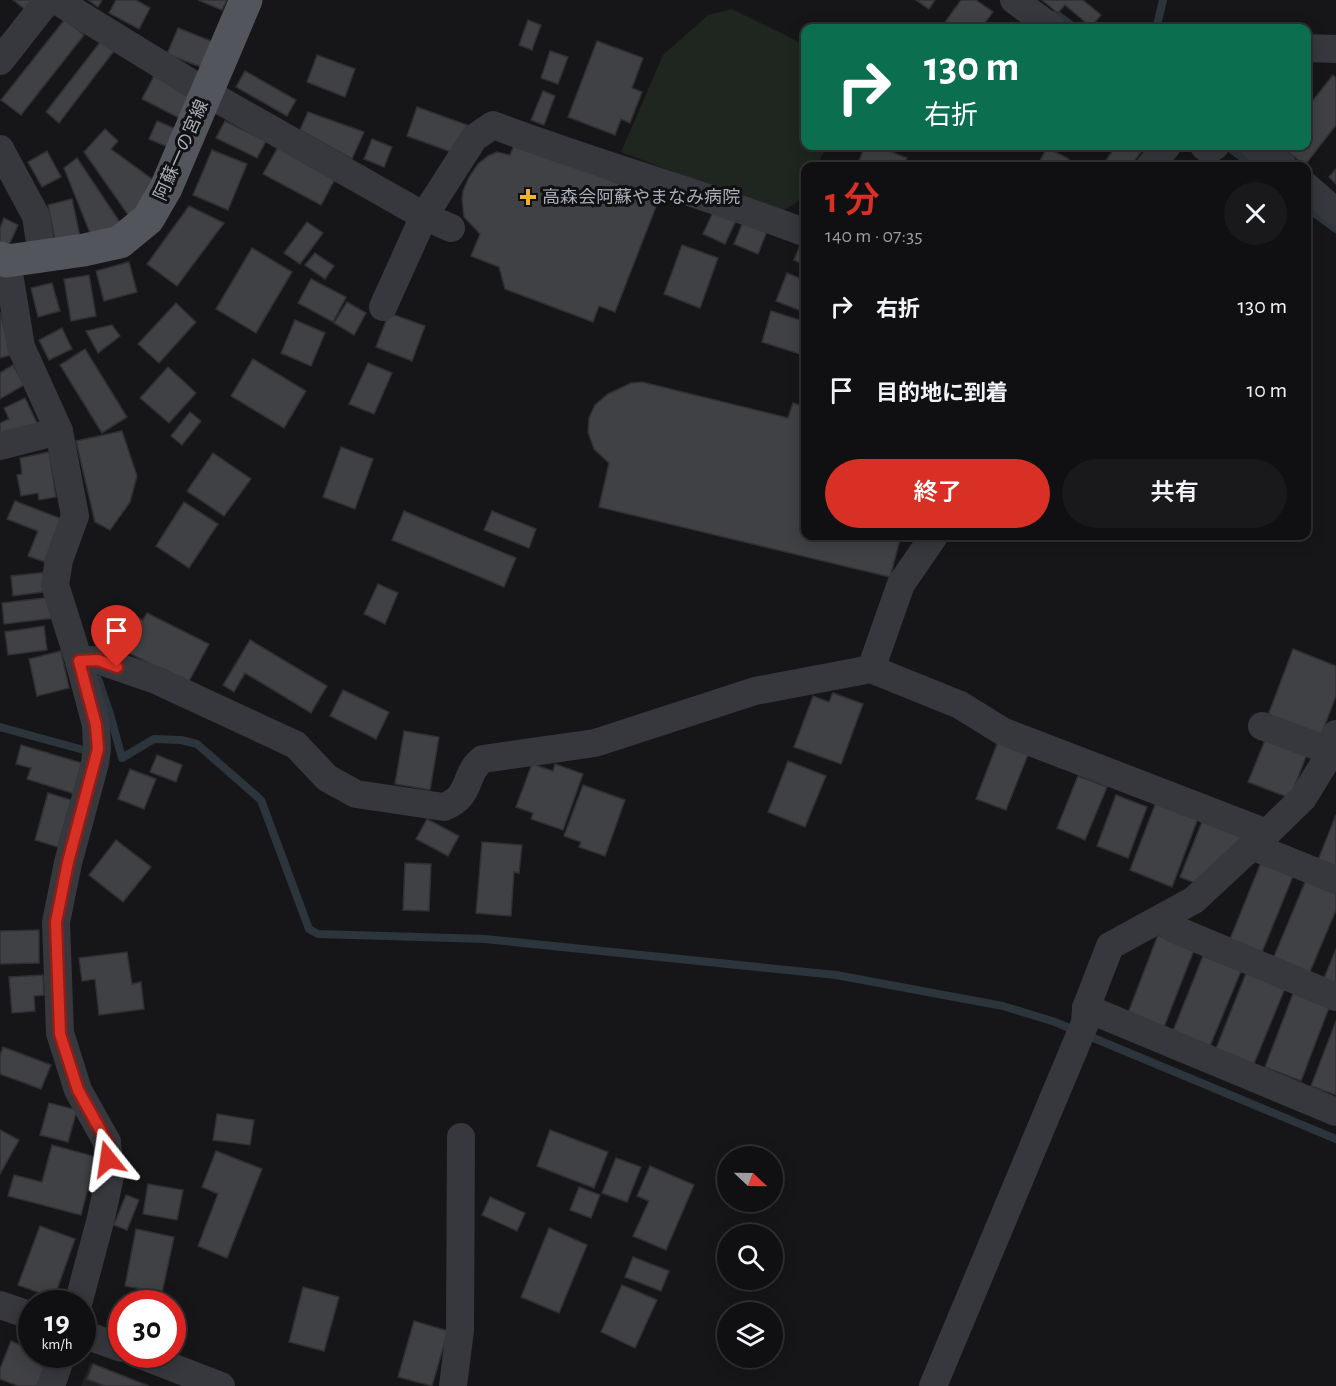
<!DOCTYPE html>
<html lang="ja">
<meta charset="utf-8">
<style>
body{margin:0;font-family:"Alegreya Sans","Noto Sans JP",sans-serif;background:#19191b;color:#f1f3f6;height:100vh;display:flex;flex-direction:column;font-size:22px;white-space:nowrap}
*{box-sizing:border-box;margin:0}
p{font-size:20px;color:#9c9d9f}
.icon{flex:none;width:33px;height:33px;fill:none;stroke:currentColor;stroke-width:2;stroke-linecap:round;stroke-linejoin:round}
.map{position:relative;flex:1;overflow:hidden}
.side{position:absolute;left:801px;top:162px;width:510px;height:378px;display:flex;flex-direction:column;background:#101012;border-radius:12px;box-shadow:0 3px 15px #0003,0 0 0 2px #303032}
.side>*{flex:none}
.guide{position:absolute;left:801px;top:24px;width:510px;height:126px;border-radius:12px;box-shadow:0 3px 15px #0003,0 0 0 2px #303032;background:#0b6e4f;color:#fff;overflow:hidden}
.needle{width:39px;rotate:112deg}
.controls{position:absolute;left:717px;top:1146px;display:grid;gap:12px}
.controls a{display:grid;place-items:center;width:66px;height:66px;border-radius:50%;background:#101012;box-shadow:0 3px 15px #0003,0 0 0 2px #303032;font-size:30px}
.speed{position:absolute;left:18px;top:1290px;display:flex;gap:12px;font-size:30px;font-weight:700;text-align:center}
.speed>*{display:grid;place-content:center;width:78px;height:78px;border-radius:50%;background:#101012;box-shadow:0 3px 15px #0003,0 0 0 2px #303032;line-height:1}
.speed small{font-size:15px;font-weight:400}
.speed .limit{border:9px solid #d22;background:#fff;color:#111}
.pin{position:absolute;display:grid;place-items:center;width:51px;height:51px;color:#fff;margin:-62px -26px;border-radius:50% 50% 50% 0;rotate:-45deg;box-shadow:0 0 6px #0007}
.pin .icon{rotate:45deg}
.me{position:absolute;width:66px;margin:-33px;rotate:345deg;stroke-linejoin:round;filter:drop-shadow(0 0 4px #0008)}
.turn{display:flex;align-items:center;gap:21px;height:126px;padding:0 24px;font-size:27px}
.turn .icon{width:78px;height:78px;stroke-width:2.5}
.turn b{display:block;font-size:42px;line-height:51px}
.round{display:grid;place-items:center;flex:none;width:63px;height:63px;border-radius:32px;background:#19191b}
.head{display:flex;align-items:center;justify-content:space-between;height:102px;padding:0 24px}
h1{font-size:36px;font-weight:600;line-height:45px;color:#d93025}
.primary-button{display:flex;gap:12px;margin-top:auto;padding:12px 24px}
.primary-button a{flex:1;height:69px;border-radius:36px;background:#d93025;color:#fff;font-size:24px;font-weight:600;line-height:69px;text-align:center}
.primary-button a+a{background:#19191b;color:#f1f3f6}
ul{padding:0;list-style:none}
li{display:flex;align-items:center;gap:18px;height:84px;padding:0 24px}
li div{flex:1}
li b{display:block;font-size:22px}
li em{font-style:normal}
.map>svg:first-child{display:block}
</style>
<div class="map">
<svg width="1336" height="1386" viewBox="0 0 1336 1386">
<rect width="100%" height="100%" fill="#161618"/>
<path fill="#222225" d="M90 1364 146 1386H81Z"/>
<path fill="#1e261f" d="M732 9 805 45 806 146H827L817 166H806C805 196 807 197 781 212L621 152 663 55 708 15Z"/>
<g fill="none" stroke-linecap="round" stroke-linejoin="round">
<g stroke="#2c353c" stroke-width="8">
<path d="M1056 14 1075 28"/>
<path d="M1153 28 1157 25 1163 0"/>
<path d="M1227 146 1254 166"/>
<path d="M1306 207 1336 229"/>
<path d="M98 679 110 714 122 758 154 739 181 740 197 744 261 800 309 929 318 934 485 939 836 975 1003 1006 1055 1022 1336 1139"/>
<path d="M0 727 91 752"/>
</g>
</g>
<g fill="#404145" stroke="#303034" stroke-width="1.5">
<path d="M13 0H36L27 11Z"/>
<path d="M88 0H102L98 7Z"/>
<path d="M116 0H136L150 8 139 29 109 13Z"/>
<path d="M198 0H227L222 10Z"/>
<path d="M916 0H935L929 9Z"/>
<path d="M961 0H976L993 12 981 28H948L943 25Z"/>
<path d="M1042 0H1083L1101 15 1091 27 1065 5 1058 13Z"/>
<path d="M65 19 84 35 21 115 1 100Z"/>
<path d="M528 20 541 25 532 50 519 45Z"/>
<path d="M178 28 216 43 206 69 167 54Z"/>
<path d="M101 41 114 51 59 123 46 112Z"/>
<path d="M597 41 643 58 632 88 642 92 630 123 621 119 615 135 568 117Z"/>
<path d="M550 51 568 57 558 84 541 78Z"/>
<path d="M317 55 355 69 345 97 307 82Z"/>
<path d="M245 71 296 100 287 116 236 87Z"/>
<path d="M1333 75 1336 78V125L1305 165 1280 146H1306V109Z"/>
<path d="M154 76 194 97 183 120 142 99Z"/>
<path d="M543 91 555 96 544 125 531 120Z"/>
<path d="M417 107 467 125 457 154 407 136Z"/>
<path d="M308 112 364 132 352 159 300 130Z"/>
<path d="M157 121 183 132 175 150 149 139Z"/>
<path d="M225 121 266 141 257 158 216 138Z"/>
<path d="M105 129 118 141 111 149 160 185 131 219 84 152Z"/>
<path d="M372 139 392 147 384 167 364 159Z"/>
<path d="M515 143 659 199 615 312 599 306 593 322 505 289 499 267 471 256 480 234 464 217 462 199 463 191 469 177 478 164 488 156 497 152 510 155Z"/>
<path d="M865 146H876L907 158 904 166H857Z"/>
<path d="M891 146H908L906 150Z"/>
<path d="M1109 146H1145L1131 166H1102L1114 149Z"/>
<path d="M278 147 335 179 321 205 263 174Z"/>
<path d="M1047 148 1069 159 1065 166H1037Z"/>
<path d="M212 150 247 164 228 210 193 195Z"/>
<path d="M47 151 61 177 42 187 28 162Z"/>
<path d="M77 158 121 224 92 238 64 168Z"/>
<path d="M1336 169V184L1329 177Z"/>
<path d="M72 199 81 241 56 246 48 205Z"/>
<path d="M189 206 224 223 177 286 147 264Z"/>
<path d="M715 208 737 218 725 244 703 234Z"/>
<path d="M745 217 769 226 758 254 734 244Z"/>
<path d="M4 218 18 225 6 252 0 250V228Z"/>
<path d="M307 222 323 233 300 264 284 253Z"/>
<path d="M802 241 806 243V265L794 260Z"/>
<path d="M682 245 718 258 700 308 664 294Z"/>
<path d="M252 248 292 272 256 333 216 309Z"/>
<path d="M315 253 334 266 325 279 305 265Z"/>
<path d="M129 262 137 292 104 301 96 271Z"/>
<path d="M787 273 806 281V313L776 301Z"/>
<path d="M89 275 96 316 71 321 64 279Z"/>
<path d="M311 279 346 297 333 322 298 303Z"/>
<path d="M52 283 60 311 38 317 31 288Z"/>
<path d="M347 302 366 313 354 335 334 323Z"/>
<path d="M176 303 196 322 159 363 138 344Z"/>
<path d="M771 311 806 322V347L803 355 762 342Z"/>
<path d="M0 312 11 355 0 358Z"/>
<path d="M389 313 425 326 412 361 376 347Z"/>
<path d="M295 320 325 333 311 366 281 353Z"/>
<path d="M112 325 120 336 98 353 86 331Z"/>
<path d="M62 328 72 349 49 360 39 340Z"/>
<path d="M85 349 127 417 102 433 60 365Z"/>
<path d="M253 359 306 391 284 428 231 396Z"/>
<path d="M368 363 392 373 374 414 349 404Z"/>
<path d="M13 365 24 385 0 399V373Z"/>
<path d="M168 367 196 393 169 423 140 398Z"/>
<path d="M642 382 788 418 793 403 806 407V536H901L890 577 599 507 609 463 594 449 588 432 589 418 595 405 608 394 631 383Z"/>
<path d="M25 398 38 425 0 443V423L9 419 4 408Z"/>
<path d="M190 412 201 421 182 445 171 436Z"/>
<path d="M122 431 137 476 130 502 110 530 95 522 76 441Z"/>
<path d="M341 447 373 459 355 509 323 497Z"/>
<path d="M49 452 56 497 39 500 38 493 21 496 17 475 22 474 20 458Z"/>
<path d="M213 453 251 479 224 516 187 491Z"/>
<path d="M15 501 64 520 48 563 28 556 38 531 7 519Z"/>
<path d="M184 502 218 524 189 568 156 546Z"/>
<path d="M404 511 516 558 504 587 392 540Z"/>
<path d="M492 511 536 529 529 548 484 530Z"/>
<path d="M48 572 50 591 13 596 11 576Z"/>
<path d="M378 584 398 593 385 624 364 614Z"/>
<path d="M52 597 55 618 4 624 2 603Z"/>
<path d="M130 613 143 620 147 613 209 644 188 683 127 652 131 645 118 639Z"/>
<path d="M44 626 47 650 8 655 5 632Z"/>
<path d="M250 640 327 686 311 713 245 673 234 692 223 685Z"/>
<path d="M1293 649 1336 666V696L1320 738 1267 718Z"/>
<path d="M61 651 69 688 37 696 29 659Z"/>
<path d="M343 690 389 712 376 739 330 716Z"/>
<path d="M833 693 863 704 841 764 794 747 813 696 829 702Z"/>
<path d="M404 731 439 737 430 790 395 784Z"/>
<path d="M1266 738 1307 754 1290 798 1248 782Z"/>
<path d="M999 739 1029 752 1006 810 976 799Z"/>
<path d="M21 745 85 764 75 794 27 779 31 768 16 764Z"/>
<path d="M157 755 182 765 176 782 150 772Z"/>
<path d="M788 761 826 776 805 827 768 812Z"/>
<path d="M532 764 553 771 555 764 583 774 563 830 531 819 533 813 516 807Z"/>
<path d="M130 769 156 779 144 809 118 799Z"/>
<path d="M1078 776 1107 787 1085 840 1057 828Z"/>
<path d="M583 785 625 800 605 856 579 847 581 842 564 836Z"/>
<path d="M48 793 71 800 58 847 35 840Z"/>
<path d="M1116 795 1147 807 1128 858 1097 846Z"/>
<path d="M1158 797 1200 813 1172 887 1130 870Z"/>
<path d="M1336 815V867L1318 860Z"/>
<path d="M1204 817 1254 837 1200 885 1180 877Z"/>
<path d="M427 819 459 836 448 856 416 839Z"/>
<path d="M116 840 151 867 123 902 89 875Z"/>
<path d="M482 842 522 845 519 873 514 872 511 916 476 913Z"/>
<path d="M1262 860 1294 874 1260 957 1228 944Z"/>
<path d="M405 863 431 864 429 911 403 910Z"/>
<path d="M1308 875 1336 887V910L1309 974 1273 959Z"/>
<path d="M39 930V963L0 964V931Z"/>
<path d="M1158 935 1194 950 1164 1027 1128 1013Z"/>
<path d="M1336 949V988L1322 983Z"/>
<path d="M127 952 132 984 141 982 144 1009 99 1015 95 979 82 981 79 958Z"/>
<path d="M1203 956 1241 971 1210 1046 1173 1031Z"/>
<path d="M1247 971 1286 986 1253 1066 1215 1051Z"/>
<path d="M43 975 44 995 34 996 35 1011 12 1013 9 977Z"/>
<path d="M1294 991 1330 1005 1301 1081 1265 1067Z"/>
<path d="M1336 1021V1095L1311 1086Z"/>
<path d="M3 1047 51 1065 41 1089 0 1074V1055Z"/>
<path d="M49 1103 77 1110 68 1142 40 1135Z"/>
<path d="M217 1114 254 1120 250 1145 213 1140Z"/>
<path d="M0 1130 19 1140 0 1174Z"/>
<path d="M550 1130 608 1152 594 1188 537 1166Z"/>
<path d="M52 1145 96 1157 81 1215 8 1196 14 1175 42 1182Z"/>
<path d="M216 1151 262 1169 227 1258 198 1246 218 1194 202 1187Z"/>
<path d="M616 1158 641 1167 627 1202 602 1193Z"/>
<path d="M650 1166 694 1185 666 1250 633 1236 649 1201 637 1196Z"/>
<path d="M148 1184 183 1190 177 1220 143 1214Z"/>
<path d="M579 1187 600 1195 591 1218 570 1210Z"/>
<path d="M126 1195 139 1200 127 1230 114 1225Z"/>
<path d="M490 1197 525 1213 517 1231 482 1215Z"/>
<path d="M40 1226 75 1239 54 1298 18 1285Z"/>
<path d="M549 1228 587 1245 559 1313 521 1297Z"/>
<path d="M136 1229 174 1237 162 1293 125 1286Z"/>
<path d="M633 1257 669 1271 661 1291 625 1277Z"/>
<path d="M622 1285 657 1300 635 1348 601 1332Z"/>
<path d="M303 1287 339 1297 324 1351 289 1342Z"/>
<path d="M414 1321 448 1331 432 1386 398 1377Z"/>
<path d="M11 1341 32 1350V1354L49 1357 37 1386H18L0 1379V1369Z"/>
<path d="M93 1364 149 1386H105L87 1379Z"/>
</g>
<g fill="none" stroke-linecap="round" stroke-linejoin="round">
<g stroke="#37383d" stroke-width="28">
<path d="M56 0 207 93 424 216 451 228"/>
<path d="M1014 0 1052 28"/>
<path d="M1306 48 1336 49"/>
<path d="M0 61 48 0"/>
<path d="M1204 146 1209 150 1215 146"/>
<path d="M1254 146 1283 166"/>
<path d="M0 149 36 216 42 256"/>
<path d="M1150 166 1167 146"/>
<path d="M1306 186 1336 212"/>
<path d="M7 261 21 347 59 431 75 516 59 560 55 585 79 661 96 725 97 749 95 763 68 863 56 922 60 1033 78 1090 107 1142 110 1176 101 1218 78 1304"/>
<path d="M383 307 424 216 474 138 493 125C596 164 702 193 806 233"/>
<path d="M0 446 59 431"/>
<path d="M79 661 98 660 156 680 296 745 327 778 356 794 444 807C473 796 463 773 483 759L595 743 755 691 871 669 960 705 1002 731 1267 833"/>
<path d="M871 669 901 584 934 536"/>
<path d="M1262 726 1330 751"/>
<path d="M1252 846 1336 880"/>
<path d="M1162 919 1174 929 1336 997"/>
<path d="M1086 1008 1336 1112"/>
<path d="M0 1305 32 1316"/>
<path d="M82 1334 122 1348"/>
<path d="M138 1354 221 1386"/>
<path d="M51 1386 62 1354"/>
<path d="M453 1386 460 1330 461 1137"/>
<path d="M933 1386 1085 1023 1086 1008 1110 946 1194 900 1252 846 1267 833 1303 798 1327 759 1336 734"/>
</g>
<path stroke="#53555c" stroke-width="33" d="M0 258 7 261 84 250 120 242 148 219 166 188 246 0"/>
</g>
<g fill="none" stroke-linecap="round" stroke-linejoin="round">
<g stroke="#8d1f18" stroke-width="15">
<path id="route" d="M108 1159 107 1142 78 1090 60 1034 56 922 68 862 98 749 96 725 79 661 98 660 117 667"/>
</g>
<use href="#route" stroke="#d93025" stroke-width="10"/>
</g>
<path fill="#f2b134" stroke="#111113" stroke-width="2" d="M525 188h6v6h6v6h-6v6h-6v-6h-6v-6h6z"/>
<g text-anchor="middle" stroke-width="6" stroke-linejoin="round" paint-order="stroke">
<g font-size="18" fill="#a8adb8" stroke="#111113">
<text transform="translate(181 150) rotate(-66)" y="6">阿蘇一の宮線</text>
</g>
<g font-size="18" fill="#a8adb8" stroke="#111113" text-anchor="start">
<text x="542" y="203">高森会阿蘇やまなみ病院</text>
</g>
</g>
</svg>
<div class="controls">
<a><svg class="needle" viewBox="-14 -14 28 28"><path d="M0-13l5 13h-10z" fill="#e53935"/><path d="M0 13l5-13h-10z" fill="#9c9d9f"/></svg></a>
<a><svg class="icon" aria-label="search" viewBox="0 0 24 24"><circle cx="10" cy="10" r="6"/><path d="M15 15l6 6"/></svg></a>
<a><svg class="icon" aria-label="layers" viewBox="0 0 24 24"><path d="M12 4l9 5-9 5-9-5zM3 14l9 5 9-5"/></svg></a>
</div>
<div class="speed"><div>19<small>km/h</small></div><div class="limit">30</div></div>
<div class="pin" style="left:117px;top:667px;background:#d93025"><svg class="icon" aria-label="arrive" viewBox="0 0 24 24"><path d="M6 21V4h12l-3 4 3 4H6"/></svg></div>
<svg class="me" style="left:108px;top:1159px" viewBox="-20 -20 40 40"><path d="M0-17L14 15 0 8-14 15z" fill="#d93025" stroke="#fff" stroke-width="4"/></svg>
<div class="guide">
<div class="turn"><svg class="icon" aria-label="right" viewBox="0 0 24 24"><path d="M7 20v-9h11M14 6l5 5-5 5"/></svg><div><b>130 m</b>右折</div></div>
</div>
<section class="side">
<div class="head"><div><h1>1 分</h1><p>140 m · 07:35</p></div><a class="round"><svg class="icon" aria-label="close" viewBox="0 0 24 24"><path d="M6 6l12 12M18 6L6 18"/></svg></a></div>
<ul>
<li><svg class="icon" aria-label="right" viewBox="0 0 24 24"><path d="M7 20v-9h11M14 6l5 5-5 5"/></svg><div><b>右折</b></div><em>130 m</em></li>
<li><svg class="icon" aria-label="arrive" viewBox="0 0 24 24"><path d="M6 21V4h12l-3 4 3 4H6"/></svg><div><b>目的地に到着</b></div><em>10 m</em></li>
</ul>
<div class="primary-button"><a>終了</a><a>共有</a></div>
</section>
</div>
